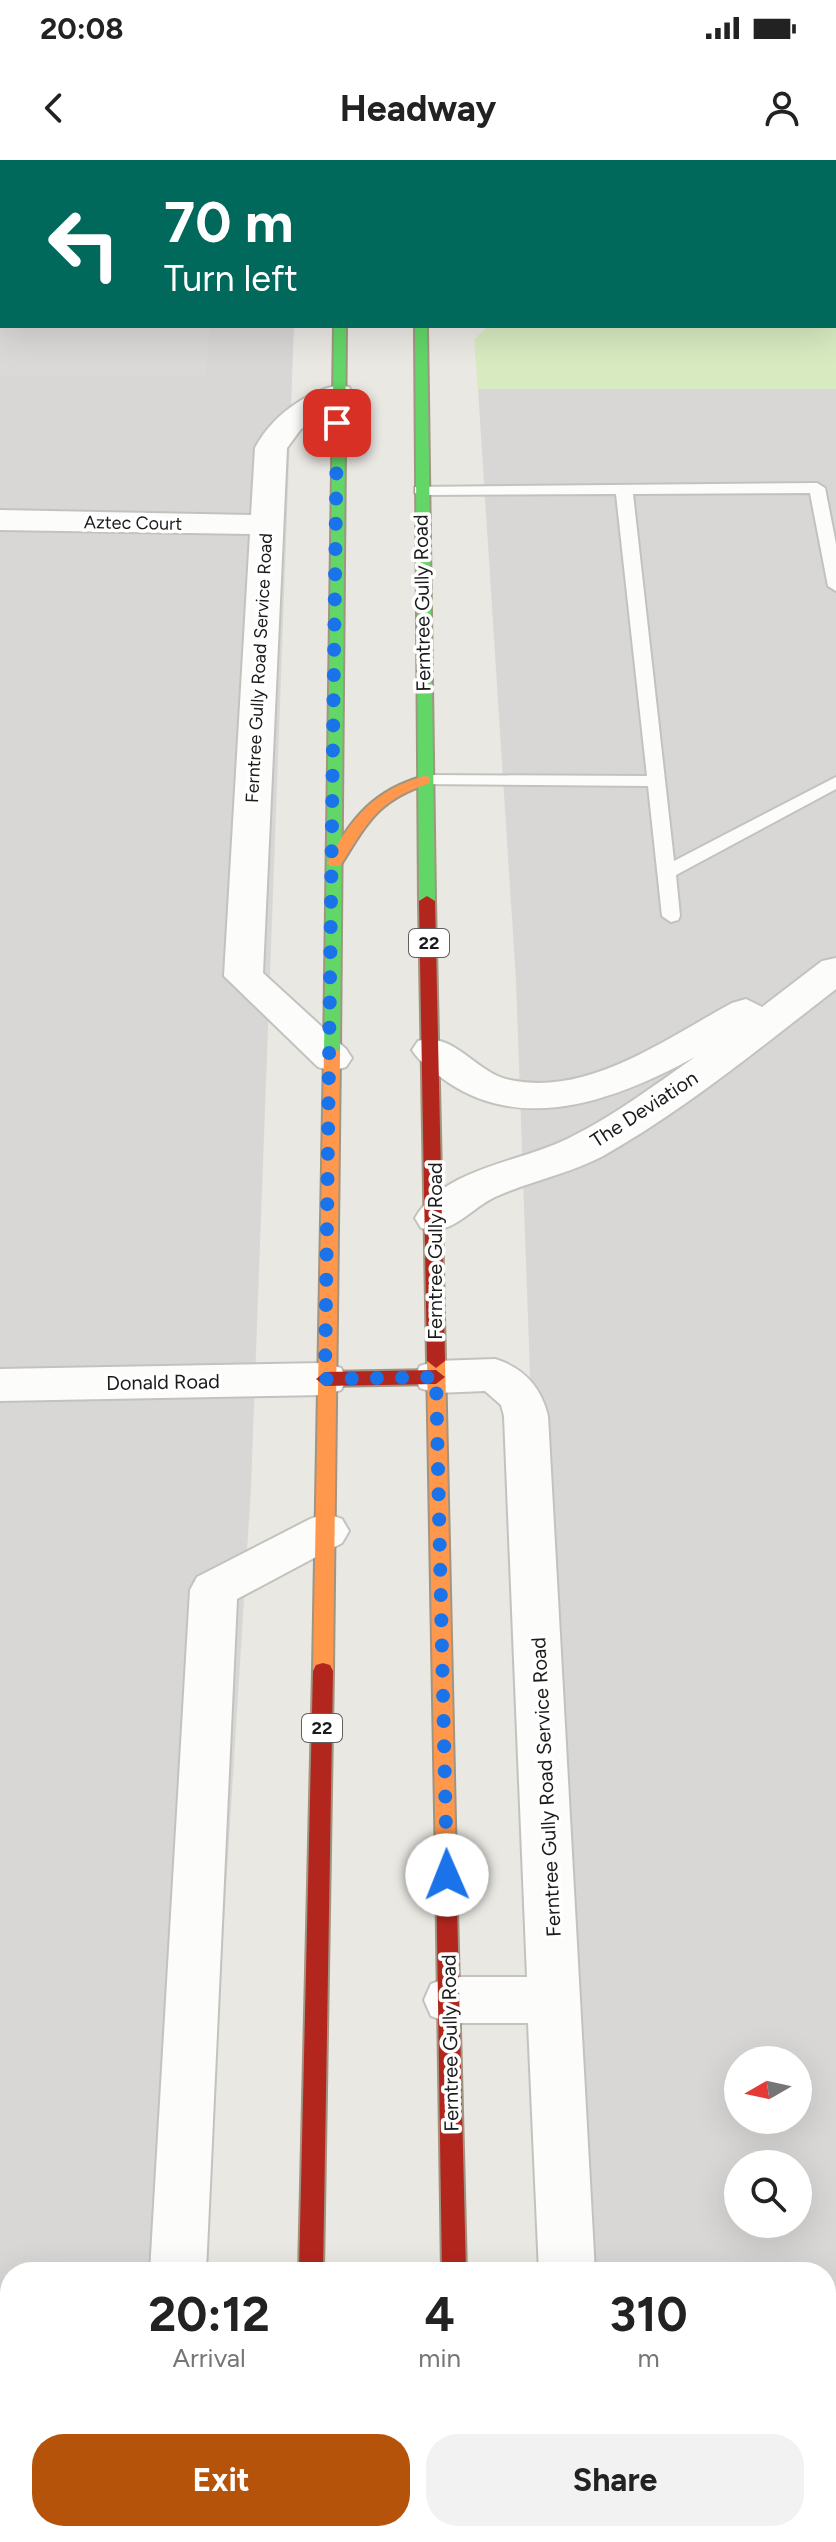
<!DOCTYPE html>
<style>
body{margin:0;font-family:Figtree,sans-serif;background:#f2f2f2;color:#222;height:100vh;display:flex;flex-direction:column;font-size:30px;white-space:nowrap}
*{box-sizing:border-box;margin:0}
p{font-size:26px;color:#767676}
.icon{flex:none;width:44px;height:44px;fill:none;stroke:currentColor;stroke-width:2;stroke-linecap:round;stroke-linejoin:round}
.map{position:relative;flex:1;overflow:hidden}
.sheet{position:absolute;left:0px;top:2102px;width:836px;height:280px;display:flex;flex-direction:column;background:#fff;border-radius:32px 32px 0 0;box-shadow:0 8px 32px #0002}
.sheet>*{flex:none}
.banner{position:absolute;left:0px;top:0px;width:836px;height:168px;box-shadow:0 8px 32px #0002;background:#00695c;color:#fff;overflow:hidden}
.needle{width:52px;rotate:261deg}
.controls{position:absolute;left:724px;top:1886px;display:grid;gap:16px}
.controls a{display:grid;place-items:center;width:88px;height:88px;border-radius:50%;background:#fff;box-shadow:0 8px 32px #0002;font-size:40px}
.pin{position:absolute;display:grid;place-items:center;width:68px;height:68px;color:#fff;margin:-34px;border-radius:16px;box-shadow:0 4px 12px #0006}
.me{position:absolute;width:88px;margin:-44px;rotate:359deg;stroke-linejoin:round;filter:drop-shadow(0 0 6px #0008)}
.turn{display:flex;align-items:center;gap:28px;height:168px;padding:0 32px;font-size:36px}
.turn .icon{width:104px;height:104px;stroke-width:2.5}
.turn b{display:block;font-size:56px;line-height:68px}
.eta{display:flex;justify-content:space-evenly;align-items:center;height:136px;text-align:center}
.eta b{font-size:48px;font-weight:700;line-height:56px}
.cta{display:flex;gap:16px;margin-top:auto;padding:16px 32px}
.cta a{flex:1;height:92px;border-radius:32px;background:#b45309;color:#fff;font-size:32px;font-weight:700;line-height:92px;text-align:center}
.cta a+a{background:#f2f2f2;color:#222}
.status{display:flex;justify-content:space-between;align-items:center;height:56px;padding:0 40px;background:#fff;direction:ltr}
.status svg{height:22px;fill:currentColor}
header{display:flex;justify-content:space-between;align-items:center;height:104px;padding:0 32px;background:#fff;font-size:36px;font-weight:700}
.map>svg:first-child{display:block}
</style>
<div class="status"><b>20:08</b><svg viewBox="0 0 49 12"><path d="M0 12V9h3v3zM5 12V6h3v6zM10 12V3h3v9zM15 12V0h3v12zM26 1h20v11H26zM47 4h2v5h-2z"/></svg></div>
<header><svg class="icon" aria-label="back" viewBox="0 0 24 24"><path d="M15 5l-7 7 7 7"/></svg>Headway<svg class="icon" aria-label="person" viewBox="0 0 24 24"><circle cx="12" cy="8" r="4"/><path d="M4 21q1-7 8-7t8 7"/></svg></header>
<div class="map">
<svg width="836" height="2382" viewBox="0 0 836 2382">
<rect width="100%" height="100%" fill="#eae8e3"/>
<g fill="#d9d7d5" fill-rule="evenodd">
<path d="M0 0 201 2H2V166H294L251 1327 202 2112H10V2372H185V2382H0Z"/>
<path d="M478 229H836V2382H572V2372H826V2112H562L516 821ZM738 1900H798V1960H738ZM738 2004H798V2064H738Z"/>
</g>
<path fill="#d7eac0" d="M476 0H836V229H478L474 180 488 166H834V2Z"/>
<path fill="#dad9d7" d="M0 128 2 166H210L206 215 0 216Z"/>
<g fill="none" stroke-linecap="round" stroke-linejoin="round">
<g stroke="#c2c2bf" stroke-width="4">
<g id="lane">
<rect x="0" y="101" width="2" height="8"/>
<path d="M817 323 825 328 836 384V431L828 426 810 333 633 334 674 701 836 617V629L676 715 680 756 678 760 671 762 662 756 648 626 419 624 416 620 425 615 647 616 616 334 421 335 415 333V327Z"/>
</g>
</g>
<g stroke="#c2c2bf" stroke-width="4">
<g id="street">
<path d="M338 225 349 227 353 234 349 241 301 269 287 288 263 813 346 889 352 898 346 907 332 911 318 907 224 816 250 374 0 370V350L251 355 255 288C271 257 304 233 338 225Z"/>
<path d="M836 798V829C761 887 686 949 603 996 569 1014 530 1021 495 1037 468 1050 452 1077 421 1068L415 1058C446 1006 522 1003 571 977 615 955 655 925 695 897 621 937 528 975 449 923 435 913 421 904 412 890L418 881C455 871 475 913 510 920 588 937 667 878 732 843L746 839 762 847 822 801Z"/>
<path d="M495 1199C524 1208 541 1227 548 1256L595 2112H539L528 1863H450L431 1856 424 1840 431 1824 450 1817H527L504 1256 501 1245 485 1231 436 1233 420 1228 414 1217 420 1206 436 1201Z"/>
<path d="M325 1203 341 1208 347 1219 341 1230 325 1235 0 1241V1209Z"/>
<path d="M326 1353 342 1359 349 1371 342 1383 237 1439 206 2112H150L190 1430 197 1417 310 1359Z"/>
<path d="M135 2372H195L194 2382H134Z"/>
<rect x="549" y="2372" width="60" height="10"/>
</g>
</g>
<g stroke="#a09580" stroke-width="4">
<g id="fast">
<rect x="416" y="0" width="12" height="2"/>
<path d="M334 166H346L340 892 332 897 324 892Z"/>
<path d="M415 166H427L435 741 427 746 419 741Z"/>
<rect x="294" y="2372" width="24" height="10"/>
</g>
</g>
<g stroke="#a09580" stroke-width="4">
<g id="slow">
<rect x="338" y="0" width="12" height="2"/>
<path d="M425 616 430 617V623C377 640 368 662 340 706H330L327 703C351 658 375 629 425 616Z"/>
<path d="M332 887 340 892 333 1511 330 1517 323 1519 316 1517 313 1511 324 892Z"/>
<path d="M436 1194 445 1201 456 1707 453 1713 446 1716 439 1713 436 1707 427 1201Z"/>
</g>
</g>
<g stroke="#a09580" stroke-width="4">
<g id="jam">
<path d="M277 0H289L291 2H279Z"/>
<path d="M427 736 435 741 445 1201 436 1208 427 1201 419 741Z"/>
<path d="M436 1210 445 1217 436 1224 325 1226 316 1219 325 1212Z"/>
<path d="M323 1503 330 1505 333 1511 323 2112H299L313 1511 316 1505Z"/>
<path d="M446 1698 453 1701 456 1707 466 2112H442L436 1707 439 1701Z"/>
<rect x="447" y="2372" width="24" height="10"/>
</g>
</g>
<use href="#lane" fill="#fcfcfb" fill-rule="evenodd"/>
<use href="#street" fill="#fcfcfb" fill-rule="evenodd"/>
<use href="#fast" fill="#63d668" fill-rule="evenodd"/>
<use href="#slow" fill="#ff974d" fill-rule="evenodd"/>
<use href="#jam" fill="#b3261e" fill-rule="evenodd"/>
</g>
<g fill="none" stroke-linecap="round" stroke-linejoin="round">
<path stroke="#1a73e8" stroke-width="14" stroke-dasharray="0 25.2" d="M337 263 325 1219 436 1217 447 1715"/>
</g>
<g text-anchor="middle" stroke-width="7" stroke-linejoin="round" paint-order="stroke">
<g font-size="18" fill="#1b1b1b" stroke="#fff">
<text transform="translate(133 363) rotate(1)" y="6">Aztec Court</text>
<text transform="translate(259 508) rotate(-87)" y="6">Ferntree Gully Road Service Road</text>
</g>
<g fill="#fff" stroke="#5f5f5f" stroke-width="2">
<rect x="409" y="769" width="40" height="28" rx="6"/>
<rect x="302" y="1554" width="40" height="28" rx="6"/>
</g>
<g font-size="18" font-weight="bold" fill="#1b1b1b">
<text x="429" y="789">22</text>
<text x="322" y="1574">22</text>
</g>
<g font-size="20" fill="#1b1b1b" stroke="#fff">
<text transform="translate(422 443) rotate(-91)" y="7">Ferntree Gully Road</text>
<text transform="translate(644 949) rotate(-33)" y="7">The Deviation</text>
<text transform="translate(435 1091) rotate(-90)" y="7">Ferntree Gully Road</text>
<text transform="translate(163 1222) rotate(-1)" y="7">Donald Road</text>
<text transform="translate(546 1627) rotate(-93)" y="7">Ferntree Gully Road Service Road</text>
<text transform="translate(450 1883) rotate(-91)" y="7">Ferntree Gully Road</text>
</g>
</g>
</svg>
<div class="controls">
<a><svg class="needle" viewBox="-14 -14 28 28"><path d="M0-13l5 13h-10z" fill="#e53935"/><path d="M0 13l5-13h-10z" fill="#767676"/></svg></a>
<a><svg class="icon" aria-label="search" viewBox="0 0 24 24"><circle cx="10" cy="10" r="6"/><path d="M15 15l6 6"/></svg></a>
</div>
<div class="pin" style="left:337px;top:263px;background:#d93025"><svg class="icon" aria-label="arrive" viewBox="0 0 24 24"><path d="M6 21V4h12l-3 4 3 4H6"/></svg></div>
<svg class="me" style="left:447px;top:1715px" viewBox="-20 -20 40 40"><circle r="19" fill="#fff"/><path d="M0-13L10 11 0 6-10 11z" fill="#1a73e8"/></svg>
<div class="banner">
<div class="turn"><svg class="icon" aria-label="left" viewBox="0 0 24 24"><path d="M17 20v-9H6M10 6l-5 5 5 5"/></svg><div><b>70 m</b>Turn left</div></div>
</div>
<section class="sheet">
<div class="eta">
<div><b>20:12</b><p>Arrival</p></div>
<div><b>4</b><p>min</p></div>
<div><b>310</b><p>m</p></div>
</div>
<div class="cta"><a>Exit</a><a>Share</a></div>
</section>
</div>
